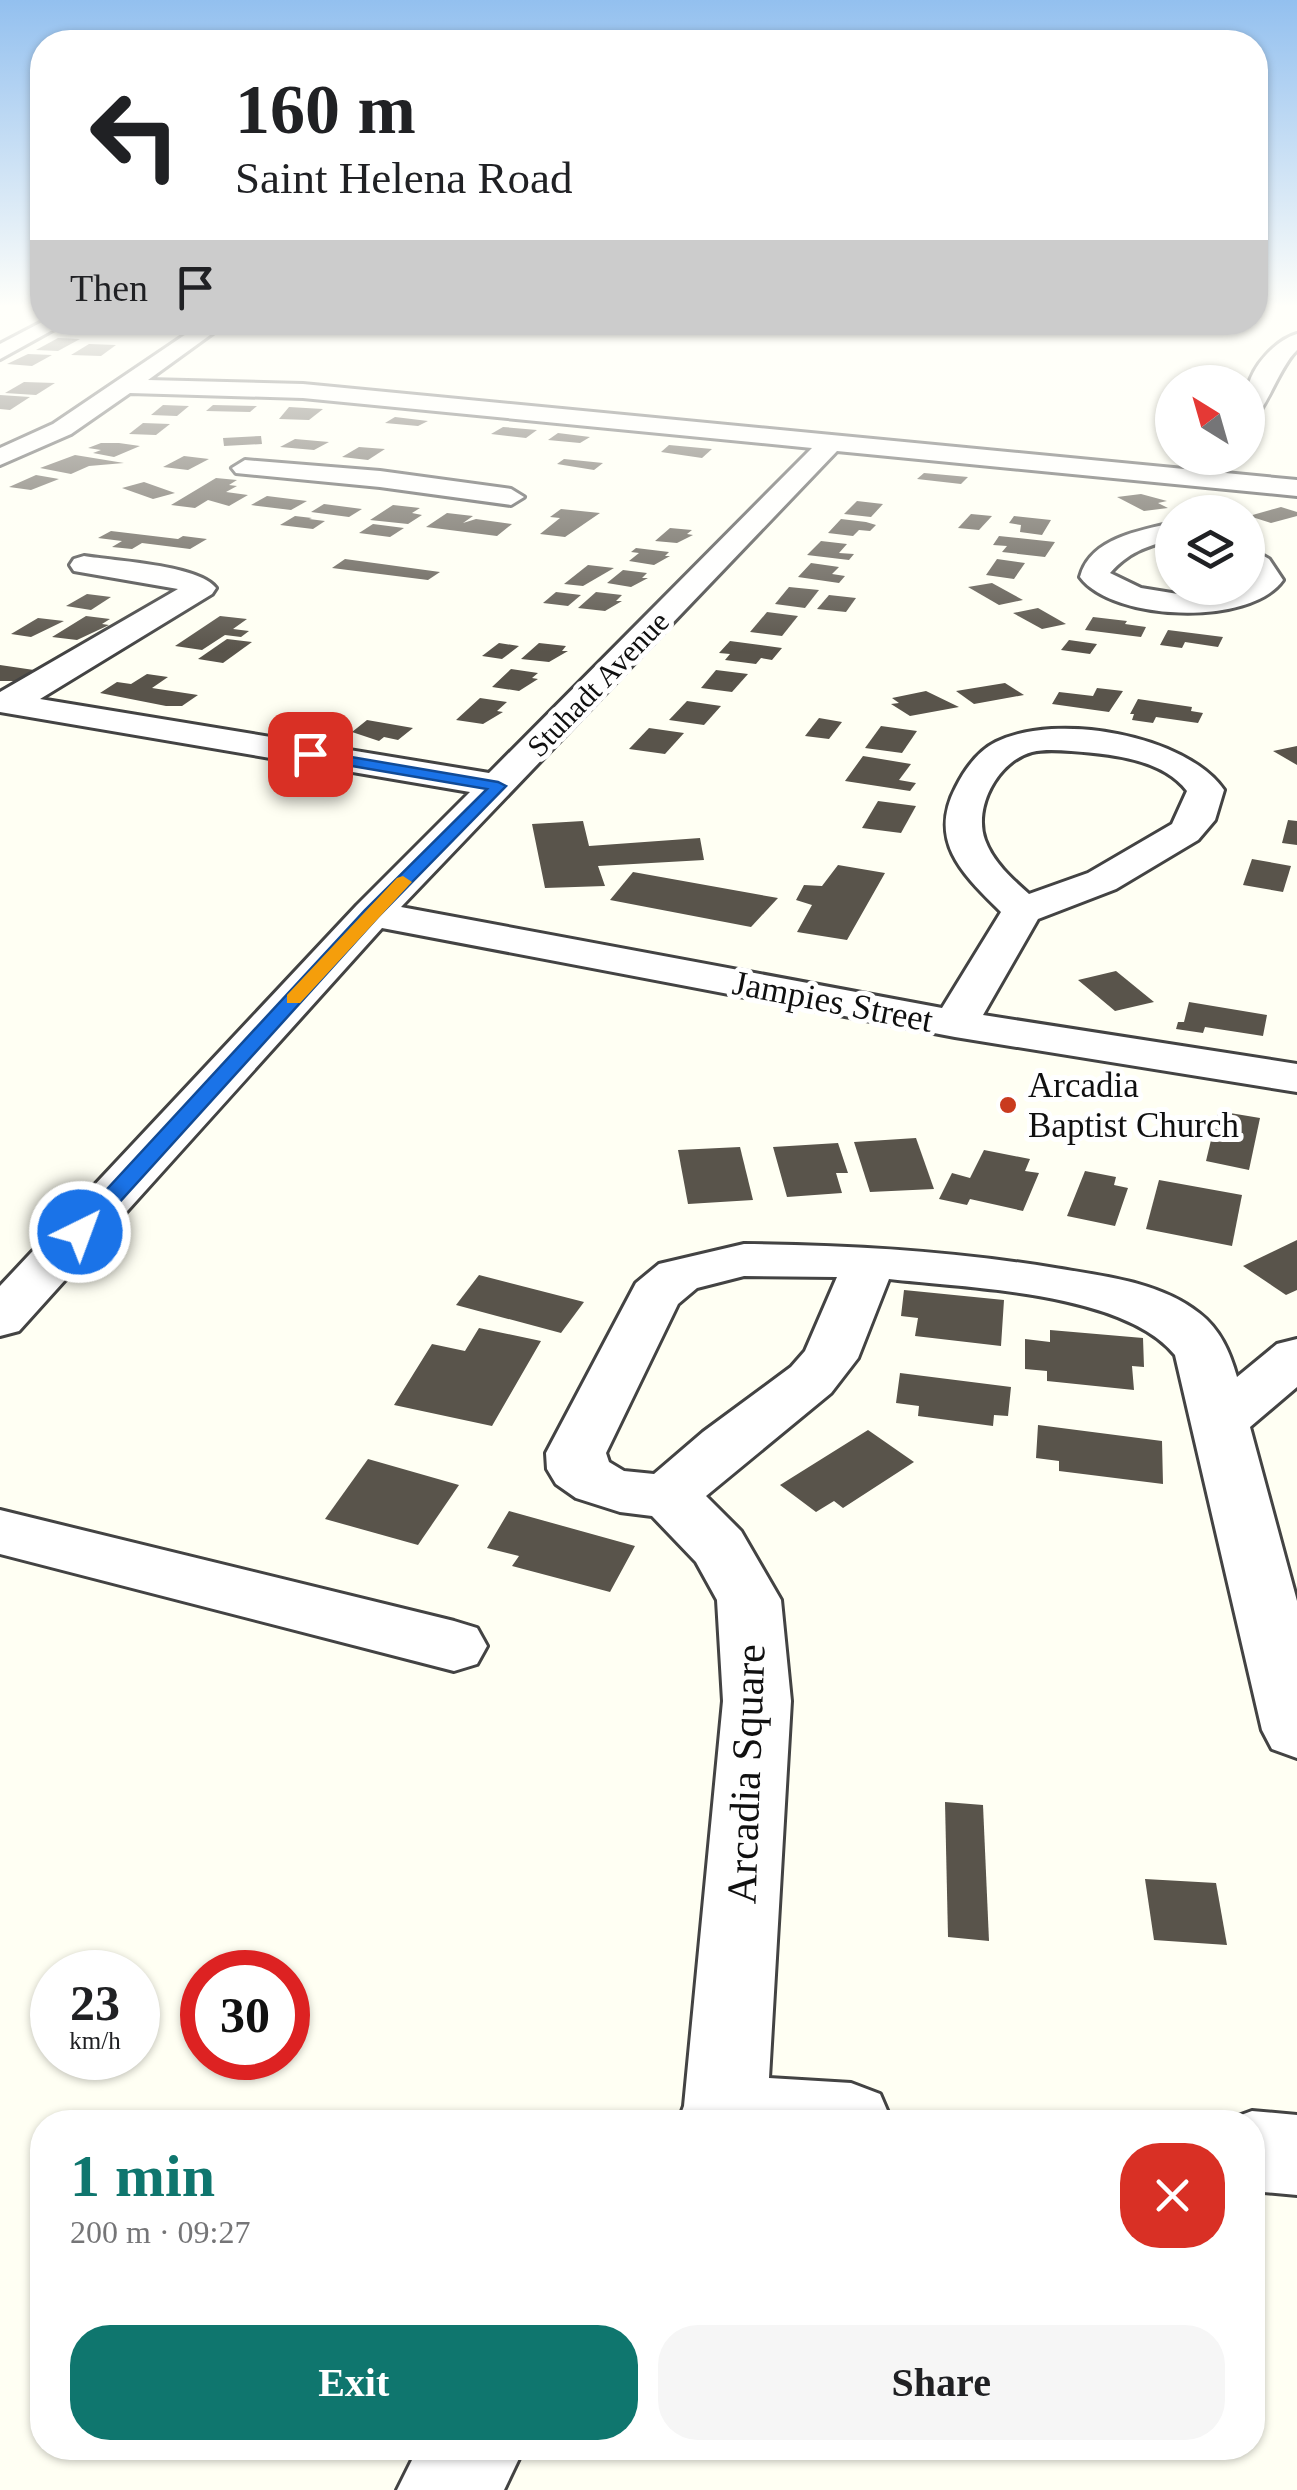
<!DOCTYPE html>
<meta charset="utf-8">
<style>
body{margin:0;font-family:Georgia,serif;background:#f6f6f6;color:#202124;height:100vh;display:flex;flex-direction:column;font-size:38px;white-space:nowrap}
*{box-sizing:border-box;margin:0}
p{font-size:32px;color:#757577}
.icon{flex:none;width:55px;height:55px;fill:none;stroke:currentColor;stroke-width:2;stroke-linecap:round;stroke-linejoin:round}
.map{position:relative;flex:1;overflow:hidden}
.drawer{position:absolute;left:30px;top:2110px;width:1235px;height:350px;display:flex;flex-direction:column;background:#fff;border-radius:40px;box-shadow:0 2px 8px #0004}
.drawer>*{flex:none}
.guide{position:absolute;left:30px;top:30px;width:1238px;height:305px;border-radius:40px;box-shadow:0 2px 8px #0004;background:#fff;color:#202124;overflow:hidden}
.needle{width:65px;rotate:323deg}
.tools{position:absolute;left:1155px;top:365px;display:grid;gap:20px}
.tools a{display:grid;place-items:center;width:110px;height:110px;border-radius:50%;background:#fff;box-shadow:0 2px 8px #0004;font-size:50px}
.speed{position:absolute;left:30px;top:1950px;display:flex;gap:20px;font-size:50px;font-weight:700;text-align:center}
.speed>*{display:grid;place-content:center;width:130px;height:130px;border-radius:50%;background:#fff;box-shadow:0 2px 8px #0004;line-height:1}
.speed small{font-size:25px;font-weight:400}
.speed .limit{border:15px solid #d22;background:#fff;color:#111}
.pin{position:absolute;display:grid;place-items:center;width:85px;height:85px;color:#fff;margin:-42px;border-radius:20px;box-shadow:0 5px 15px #0006}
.me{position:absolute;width:110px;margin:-55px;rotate:42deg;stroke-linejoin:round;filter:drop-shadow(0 0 8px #0008)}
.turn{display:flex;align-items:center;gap:35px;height:210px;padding:0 40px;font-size:45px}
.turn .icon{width:130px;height:130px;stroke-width:2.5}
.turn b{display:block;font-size:70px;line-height:85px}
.then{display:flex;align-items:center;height:95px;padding:0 40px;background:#0003;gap:20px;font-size:38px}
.round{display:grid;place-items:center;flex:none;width:105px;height:105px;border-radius:40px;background:#f6f6f6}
.overview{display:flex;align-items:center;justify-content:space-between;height:170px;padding:0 40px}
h1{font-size:60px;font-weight:700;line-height:75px;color:#0f766e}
.action{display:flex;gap:20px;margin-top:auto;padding:20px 40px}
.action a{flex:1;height:115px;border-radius:40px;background:#0f766e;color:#fff;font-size:40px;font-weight:700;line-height:115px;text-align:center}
.action a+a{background:#f6f6f6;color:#202124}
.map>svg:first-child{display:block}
</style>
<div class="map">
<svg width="1297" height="2490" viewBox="0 0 1297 2490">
<rect width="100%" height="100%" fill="#fffff3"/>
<g fill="#59544b">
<path d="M798 322H838V323L807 335 777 330Z"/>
<path d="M58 338 80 339 58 351 36 350Z"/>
<path d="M89 344 116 345 101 356 71 355Z"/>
<path d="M28 354 52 355 32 366 7 364Z"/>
<path d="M24 382 55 383 36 395 5 393Z"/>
<path d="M0 395 30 397 10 410 0 409Z"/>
<path d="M163 405 189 406 177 416 151 415Z"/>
<path d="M213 405 257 406 250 412 206 411Z"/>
<path d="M289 407 323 409 309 420 279 419Z"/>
<path d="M395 417 428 421 418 426 385 423Z"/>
<path d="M143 423 170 424 156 435 129 434Z"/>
<path d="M503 427 537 430 526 438 491 434Z"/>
<path d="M558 433 590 437 580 443 548 440Z"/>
<path d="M261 436 262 444 224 446 223 438Z"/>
<path d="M295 439 329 442 314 450 280 447Z"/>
<path d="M101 443H119L140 446 114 457 93 453 101 450 88 448Z"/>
<path d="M669 445 712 449 702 458 661 452Z"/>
<path d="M359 447 385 449 368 460 342 457Z"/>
<path d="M75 455 124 463 89 466 71 474 40 468Z"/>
<path d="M184 456 209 459 188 470 163 467Z"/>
<path d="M564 459 603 463 594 470 557 464Z"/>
<path d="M924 473 968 477 961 484 917 479Z"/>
<path d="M36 475 59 479 31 490 9 487Z"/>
<path d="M216 478 237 480 229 485 237 486 226 492 248 495 229 506 208 500 195 508 171 505Z"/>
<path d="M144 482 175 493 153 499 122 488Z"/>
<path d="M1141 494 1167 501 1158 503 1168 508 1144 511 1117 497Z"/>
<path d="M267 496 307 501 291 510 251 505Z"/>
<path d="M857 501 883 504 871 517 844 514Z"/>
<path d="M324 504 362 509 349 517 311 512Z"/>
<path d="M393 505 420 508 412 513 422 515 408 524 370 520Z"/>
<path d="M1281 507 1297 512V516L1271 523 1249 516Z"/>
<path d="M561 509 600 513 565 537 540 534 560 518 550 517Z"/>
<path d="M447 513 473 516 463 523 476 519 512 524 497 536 426 527Z"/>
<path d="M971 514 992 516 979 530 958 528Z"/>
<path d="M295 516 312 518 309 519 325 521 313 529 280 525Z"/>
<path d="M1014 516 1051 520 1042 535 1020 532 1021 525 1009 523Z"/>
<path d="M841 519 866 522 876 525 870 531 859 530 853 536 828 533Z"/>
<path d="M373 524 404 528 390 537 359 533Z"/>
<path d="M670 528 692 530 687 534 693 535 677 543 655 541Z"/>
<path d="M111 531 178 539 183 536 207 539 190 549 142 543 132 549 112 547 122 541 98 538Z"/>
<path d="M999 536 1055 542 1045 557 1002 552 1007 546 993 545Z"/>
<path d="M821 541 847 544 839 553 854 554 849 560 807 555Z"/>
<path d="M636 548 669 552 665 556H670L654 565 629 561 639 553 631 552Z"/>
<path d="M345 559 440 572 428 580 332 568Z"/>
<path d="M997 559 1025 563 1014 579 986 575Z"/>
<path d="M811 563 839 567 832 574 845 576 839 583 798 577Z"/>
<path d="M588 565 614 568 583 586 564 584Z"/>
<path d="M623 570 647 573 642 578H648L631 587 607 583Z"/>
<path d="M992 583 1023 600 999 605 968 587Z"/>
<path d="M789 587 819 590 805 608 775 604Z"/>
<path d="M556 592 581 595 568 606 543 603Z"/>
<path d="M596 592 622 595 616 601H622L605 611 578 608Z"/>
<path d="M87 594 111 597 91 610 66 606Z"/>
<path d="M829 595 856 598 846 612 817 609Z"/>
<path d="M1038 608 1066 624 1042 629 1013 613Z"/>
<path d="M767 612 798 616 782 636 750 632Z"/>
<path d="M86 616 110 619 102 624 109 625 77 640 52 637Z"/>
<path d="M220 616 247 619 233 629 249 631 241 637 225 635 202 650 175 646Z"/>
<path d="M1093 617 1127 621 1125 624 1146 627 1141 637 1085 630Z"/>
<path d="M38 618 64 621 31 637 11 634Z"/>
<path d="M1168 630 1223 637 1218 647 1185 642 1182 648 1160 645Z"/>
<path d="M227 639 252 642 223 663 198 659Z"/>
<path d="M1069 640 1097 644 1090 654 1061 650Z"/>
<path d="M730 641 782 648 772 660 761 658 756 664 725 660 730 654 719 653Z"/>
<path d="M499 643 519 646 502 659 482 656Z"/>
<path d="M539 643 566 646 562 651H568L549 662 521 659Z"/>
<path d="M0 665 34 670 15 681H0Z"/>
<path d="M511 669 538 673 532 678 538 679 519 691 492 687Z"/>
<path d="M716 670 748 674 732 692 701 688Z"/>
<path d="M147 674 168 677 152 688 198 695 182 706H166L100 693 117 682 131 684Z"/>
<path d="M1005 683 1024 695 974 704 956 691Z"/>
<path d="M1097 688 1123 691 1109 712 1052 704 1059 692 1093 696Z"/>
<path d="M926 691 959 707 910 716 891 704 899 703 892 698Z"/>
<path d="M480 698 507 702 497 711 503 712 483 724 456 720Z"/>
<path d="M1138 699 1192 707 1191 711 1203 713 1198 723 1156 717 1153 723 1132 720 1134 714H1130Z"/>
<path d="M687 701 721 706 704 725 669 720Z"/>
<path d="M819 718 842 722 829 739 805 736Z"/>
<path d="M367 720 413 728 398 740 384 737 379 741 352 732Z"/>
<path d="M881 726 917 731 902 753 865 748Z"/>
<path d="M649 728 684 733 665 754 629 749Z"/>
<path d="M1297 746V765L1273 751Z"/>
<path d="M863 756 911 764 899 780 916 783 910 791 845 781Z"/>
<path d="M878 801 916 806 901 833 862 828Z"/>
<path d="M1288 820 1297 821V845L1282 843Z"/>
<path d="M583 821 589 846 700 838 704 860 598 866 605 886 545 888 532 824Z"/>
<path d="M1252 859 1291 866 1283 892 1243 885Z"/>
<path d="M838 865 885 873 847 940 797 932 812 905 796 900 804 885 822 886Z"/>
<path d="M633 872 778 898 751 927 610 900Z"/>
<path d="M1116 971 1154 1002 1115 1011 1078 980Z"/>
<path d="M1189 1002 1267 1015 1263 1036 1205 1027 1203 1033 1176 1029 1178 1022H1184Z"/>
<path d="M1218 1111 1260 1118 1249 1170 1206 1161Z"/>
<path d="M916 1138 934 1189 870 1192 854 1142Z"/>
<path d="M838 1143 848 1173H836L842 1193 787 1197 773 1147Z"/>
<path d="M740 1147 753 1200 688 1204 678 1150Z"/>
<path d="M984 1150 1030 1159 1025 1171 1039 1173 1023 1211 970 1199 967 1205 939 1199 952 1173 970 1178Z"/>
<path d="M1085 1171 1116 1177 1114 1185 1128 1188 1115 1226 1067 1216Z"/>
<path d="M1159 1180 1242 1195 1232 1246 1146 1229Z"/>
<path d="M1297 1240V1290L1286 1295 1243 1266Z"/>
<path d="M479 1275 584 1302 561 1333 456 1305Z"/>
<path d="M904 1290 1004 1300 1001 1346 915 1336 918 1318 901 1316Z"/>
<path d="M479 1328 541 1341 492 1426 394 1405 432 1344 465 1351Z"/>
<path d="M1050 1330 1143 1338 1144 1367 1132 1366 1134 1390 1047 1381V1371L1025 1369V1339L1050 1342Z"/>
<path d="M900 1373 1011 1387 1008 1416 994 1415 993 1426 918 1416 919 1406 896 1403Z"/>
<path d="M1038 1425 1162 1441 1163 1484 1059 1471V1461L1036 1458Z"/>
<path d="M868 1430 914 1462 843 1508 834 1501 816 1512 780 1485Z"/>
<path d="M368 1459 459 1485 418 1545 325 1519Z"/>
<path d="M509 1511 635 1546 610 1592 512 1566 519 1556 487 1548Z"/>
<path d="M945 1802 983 1805 989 1941 948 1937Z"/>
<path d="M1145 1879 1216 1883 1227 1945 1154 1940Z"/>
</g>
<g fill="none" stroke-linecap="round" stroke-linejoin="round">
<g stroke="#434343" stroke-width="6">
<g id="street">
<path d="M42 322H67L0 359V344Z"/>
<path d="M204 322H228L148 380 303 384 1297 480V496L837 451 401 907 942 1008 1001 912C964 875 927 842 956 787 965 769 978 751 996 742 1056 712 1186 735 1224 790L1215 820 1198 840 1116 889 1038 919 983 1015 1297 1064V1092L955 1037 382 928 19 1331 0 1336V1286L357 905 470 792 0 712V692L178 589 74 571 70 565 74 559 84 556C114 561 199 565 216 588L212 594 40 699 489 773 812 448 303 398 130 393 71 434 0 465V448L53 424ZM1071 751C1109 754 1162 758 1187 791L1172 824 1088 873 1029 894C1012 879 993 862 985 840 973 807 998 761 1032 752 1044 749 1058 750 1071 751Z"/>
<path d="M1297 334V350C1279 366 1263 419 1248 422 1248 411 1245 398 1248 388 1252 366 1276 340 1297 334Z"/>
<path d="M245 460 380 471 511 489 524 497 511 505 380 487 236 473 232 468Z"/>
<path d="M1172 523V539C1145 547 1129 552 1110 573L1141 588 1184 595H1210L1248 588 1252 579 1248 570V547L1269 559 1283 580C1250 627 1112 621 1080 577 1090 538 1139 531 1172 523Z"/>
<path d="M744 1244C849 1245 951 1251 1055 1268 1103 1276 1160 1282 1199 1313 1220 1329 1230 1352 1237 1377L1277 1344 1297 1339V1387L1250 1427 1297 1601V1758L1272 1749 1262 1730 1175 1355C1124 1292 968 1288 889 1279L858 1358 831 1393 706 1496 741 1531 781 1600 791 1701 769 2078 851 2083 880 2094 892 2122H678L684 2106 723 1701 717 1600 696 1562 652 1516 620 1512 576 1498 556 1484 547 1469 546 1453 636 1283 659 1264ZM744 1276 837 1277 805 1351 791 1367 703 1432 654 1474 624 1471 609 1462 606 1453 678 1304 697 1288Z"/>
<path d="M0 1510 454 1621 477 1628 487 1646 477 1664 454 1671 0 1554Z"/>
<path d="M1252 2111 1297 2115V2195L1252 2191V2122H1222Z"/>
<path d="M418 2448H524L504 2490H397Z"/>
</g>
</g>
<use href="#street" fill="#fff" fill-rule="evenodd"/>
</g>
<linearGradient id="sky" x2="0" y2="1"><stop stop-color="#93c0ef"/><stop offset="0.47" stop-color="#fffffa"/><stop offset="1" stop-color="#fffffa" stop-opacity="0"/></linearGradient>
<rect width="1297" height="652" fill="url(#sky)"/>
<path fill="#1a73e8" stroke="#114b97" stroke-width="2.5" d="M310 750 498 782 506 786 378 917 88 1237H72L68 1232 72 1227 365 910 487 789 305 758 303 754Z"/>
<path fill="#f59e0b" d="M403 876 412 882 409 885 300 1003H287V995L397 878Z"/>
<circle fill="#c93b1f" stroke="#fff" stroke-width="4" cx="1008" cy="1105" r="10"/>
<g text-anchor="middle" stroke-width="10" stroke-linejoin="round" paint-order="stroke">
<g font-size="30" fill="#101010" stroke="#fff">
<text transform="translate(598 684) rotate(-46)" y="10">Stuhadt Avenue</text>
</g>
<g font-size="35" fill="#101010" stroke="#fff">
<text transform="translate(833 1001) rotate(11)" y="12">Jampies Street</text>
</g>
<g font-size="35" fill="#101010" stroke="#fff" text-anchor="start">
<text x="1028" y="1097">Arcadia<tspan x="1028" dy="40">Baptist Church</tspan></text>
</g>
<g font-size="42" fill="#101010" stroke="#fff">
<text transform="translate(745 1774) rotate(-88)" y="15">Arcadia Square</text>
</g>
</g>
</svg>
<div class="tools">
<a><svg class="needle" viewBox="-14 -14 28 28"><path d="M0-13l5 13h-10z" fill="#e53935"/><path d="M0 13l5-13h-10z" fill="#757577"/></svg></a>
<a><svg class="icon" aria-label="layers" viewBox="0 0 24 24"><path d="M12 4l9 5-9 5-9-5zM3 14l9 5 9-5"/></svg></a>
</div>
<div class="speed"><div>23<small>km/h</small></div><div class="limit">30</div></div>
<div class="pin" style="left:310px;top:754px;background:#d93025"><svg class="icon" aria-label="arrive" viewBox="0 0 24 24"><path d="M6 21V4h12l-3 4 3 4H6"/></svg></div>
<svg class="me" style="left:80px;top:1232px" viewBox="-20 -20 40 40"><circle r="17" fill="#1a73e8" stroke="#fff" stroke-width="3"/><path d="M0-11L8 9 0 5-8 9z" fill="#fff"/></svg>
<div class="guide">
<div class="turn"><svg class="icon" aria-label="left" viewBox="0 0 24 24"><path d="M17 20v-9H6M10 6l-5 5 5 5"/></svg><div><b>160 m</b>Saint Helena Road</div></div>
<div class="then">Then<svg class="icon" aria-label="arrive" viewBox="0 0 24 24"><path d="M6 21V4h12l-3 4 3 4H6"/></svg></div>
</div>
<section class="drawer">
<div class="overview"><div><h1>1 min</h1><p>200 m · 09:27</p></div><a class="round" style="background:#d93025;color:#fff"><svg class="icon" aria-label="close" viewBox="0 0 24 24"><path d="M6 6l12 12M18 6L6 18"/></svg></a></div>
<div class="action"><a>Exit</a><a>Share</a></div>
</section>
</div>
